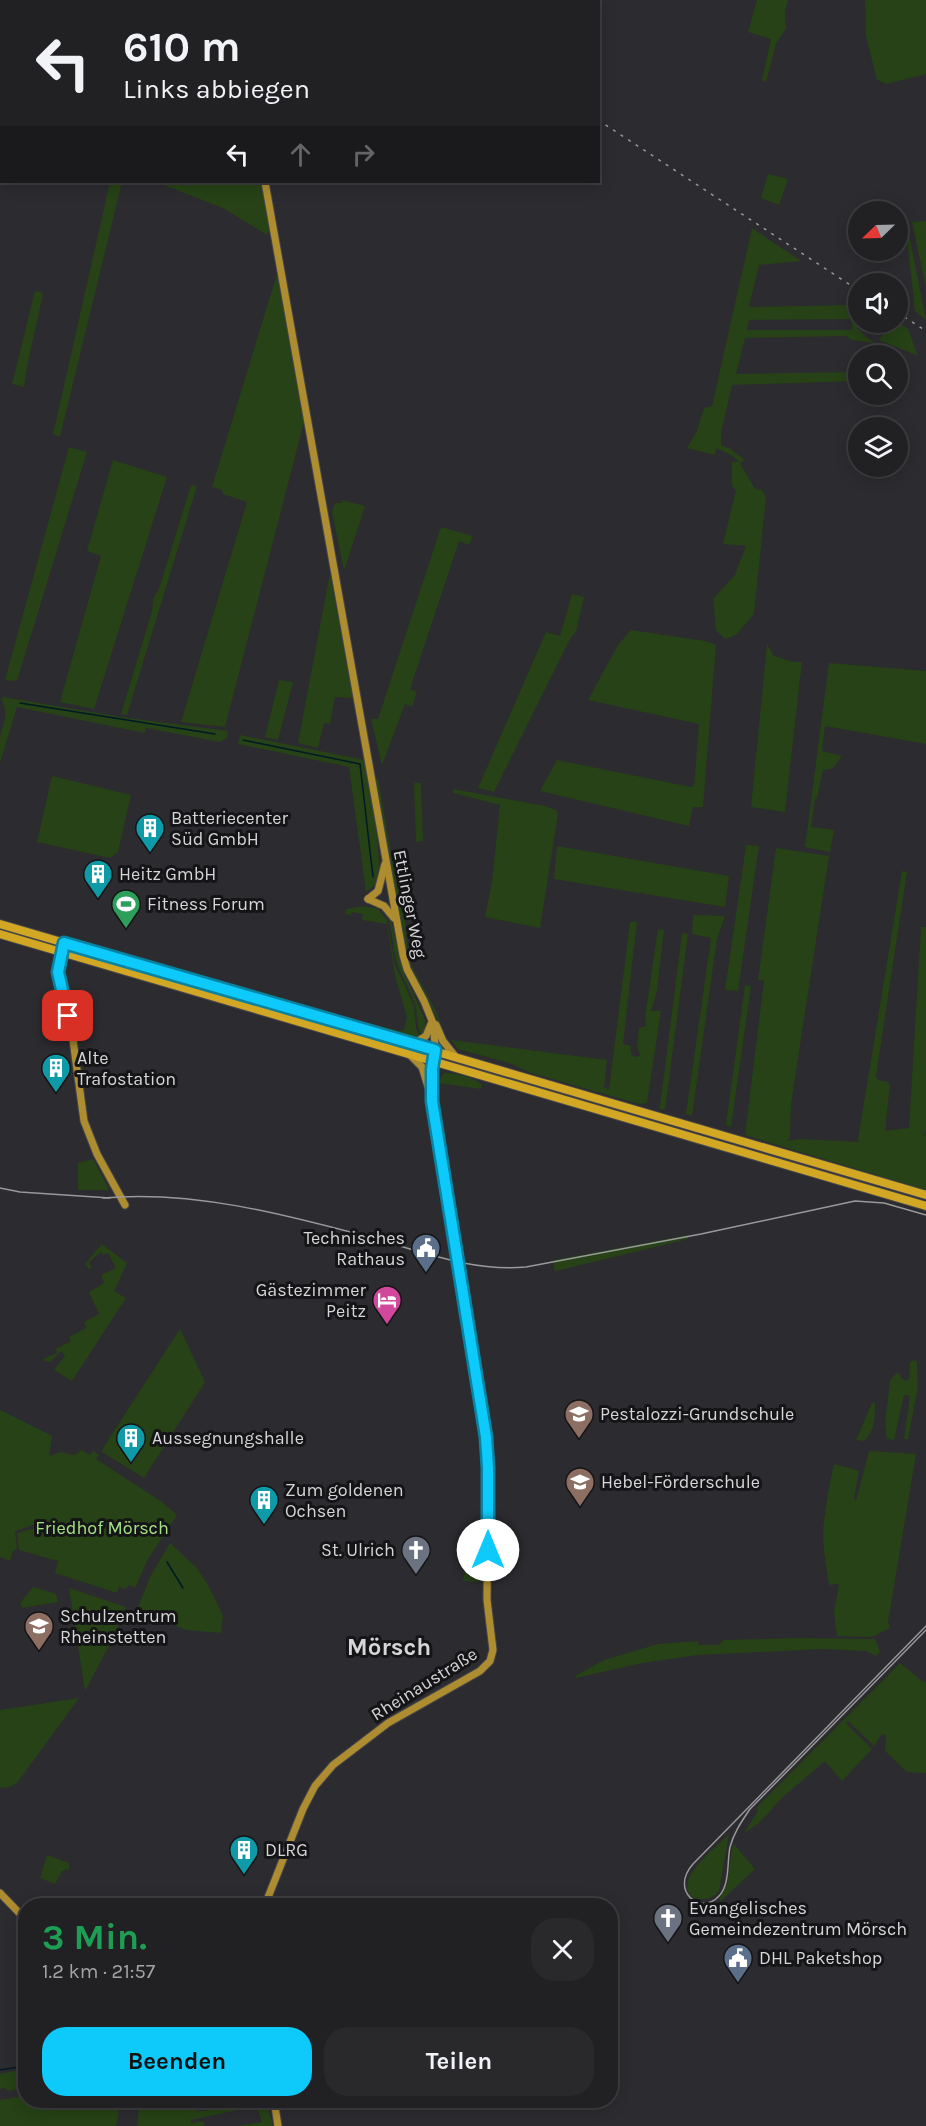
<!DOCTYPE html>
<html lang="de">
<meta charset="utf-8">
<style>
body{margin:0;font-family:Karla,sans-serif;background:#29282b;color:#f1f3f6;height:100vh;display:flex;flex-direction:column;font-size:22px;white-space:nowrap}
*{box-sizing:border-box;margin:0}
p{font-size:20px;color:#a2a3a6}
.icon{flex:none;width:33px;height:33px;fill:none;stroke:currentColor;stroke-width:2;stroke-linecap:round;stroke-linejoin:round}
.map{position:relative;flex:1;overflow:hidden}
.panel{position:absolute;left:18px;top:1898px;width:600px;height:210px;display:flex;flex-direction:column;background:#212023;border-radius:24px;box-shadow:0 3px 15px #0003,0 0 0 2px #3e3e41}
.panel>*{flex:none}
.banner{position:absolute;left:0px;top:0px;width:600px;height:183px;box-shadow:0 3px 15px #0003,0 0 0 2px #3e3e41;background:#212023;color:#f1f3f6;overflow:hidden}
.needle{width:39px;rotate:247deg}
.buttons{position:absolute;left:848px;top:201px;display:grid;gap:12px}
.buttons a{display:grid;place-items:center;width:60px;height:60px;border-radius:50%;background:#212023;box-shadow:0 3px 15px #0003,0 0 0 2px #3e3e41;font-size:30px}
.pin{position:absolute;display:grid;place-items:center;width:51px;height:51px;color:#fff;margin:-26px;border-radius:12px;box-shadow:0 3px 9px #0006}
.me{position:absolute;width:66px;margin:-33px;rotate:0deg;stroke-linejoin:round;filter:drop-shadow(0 0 4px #0008)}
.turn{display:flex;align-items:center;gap:21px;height:126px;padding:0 24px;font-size:27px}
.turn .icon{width:78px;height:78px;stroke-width:2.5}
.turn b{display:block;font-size:42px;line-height:51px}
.lanes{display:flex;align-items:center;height:57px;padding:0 24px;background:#0003;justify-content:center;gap:30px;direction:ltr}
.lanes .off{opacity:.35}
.round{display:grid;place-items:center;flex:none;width:63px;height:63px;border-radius:24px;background:#29282b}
.overview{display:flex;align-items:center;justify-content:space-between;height:102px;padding:0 24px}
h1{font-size:36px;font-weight:700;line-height:45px;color:#1e9e55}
.cta{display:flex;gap:12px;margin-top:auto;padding:12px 24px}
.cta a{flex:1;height:69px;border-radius:24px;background:#0dcafa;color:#111;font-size:24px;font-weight:700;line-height:69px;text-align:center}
.cta a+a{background:#29282b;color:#f1f3f6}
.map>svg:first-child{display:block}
</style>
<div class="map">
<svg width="926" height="2126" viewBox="0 0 926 2126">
<rect width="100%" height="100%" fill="#2c2b2f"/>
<g fill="#264216" fill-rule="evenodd">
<path d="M0 0H227L228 1 2 2 1 18Z"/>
<path d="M757 0H788L785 11 786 28 776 44 766 82 762 80 771 39 748 32Z"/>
<path d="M865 0H926V74L887 84 877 80 866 36Z"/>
<path d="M768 174 788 179 779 205 761 198Z"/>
<path d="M110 182H122L60 437 53 434Z"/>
<path d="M156 182H261L270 229 267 235 223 208Z"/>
<path d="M899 209 905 213 926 320 915 311 906 229 905 224 897 214Z"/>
<path d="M926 221V288L912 222Z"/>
<path d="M752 228 801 261 759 265 749 307 850 305C852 322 860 335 875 343L852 340 846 336 745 338 736 374 858 372V381L732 385 721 433V445L729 448 745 460 740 463 755 489 762 490 766 497 754 614 736 635 725 639 716 630 713 599 735 575 746 546 723 544 736 490 732 486V462H739L731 455 716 448 715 455 687 448 697 431 704 408 712 406ZM852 319V330H747L749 320Z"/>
<path d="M277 274 304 422 225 727 181 722 247 502 223 494 222 490 212 487Z"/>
<path d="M35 291 43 293C37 325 28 355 24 387L12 384Z"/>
<path d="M897 321 908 329 918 356 879 340 890 323 897 322Z"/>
<path d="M69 447 87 452 17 681 5 680Z"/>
<path d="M113 460 167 477 94 709 60 702 101 556 87 551Z"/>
<path d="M191 485 197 486 127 715 121 714 152 611 153 599 159 589Z"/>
<path d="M342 500 365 506 344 571 332 512 335 503H342Z"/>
<path d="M441 527 473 536 469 545 459 541 410 689 417 692 412 707 405 704 382 765 371 719H378Z"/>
<path d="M330 573 353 698 335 697 330 724 324 723 318 748 298 743Z"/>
<path d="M572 594 584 597 576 632 570 639 494 792 478 788 546 632 560 636Z"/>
<path d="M631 630 705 641 716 645 703 807H693L689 826 540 791 557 760 691 787 694 786 699 724 588 700 618 645Z"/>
<path d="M767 644 774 656 793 662H802L785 812 751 807Z"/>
<path d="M829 663 926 671V744L825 726 822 751 842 756 832 769 823 770 817 798 815 799 811 827 834 830 830 852 805 847Z"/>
<path d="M279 680 293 682 278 740 265 737Z"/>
<path d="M3 697 121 717 221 730 228 731 227 738 220 742 146 728 145 733 17 707 0 763C0 755 0 746 0 738 3 721 10 716 1 699Z"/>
<path d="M240 735 365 760 375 812 380 874 379 882 366 892 349 767 238 744Z"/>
<path d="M52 776 131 795 118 852 110 858 37 842Z"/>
<path d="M378 778 393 864 403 891 407 945 410 962 437 1013 447 1041 435 1014 409 963 375 779Z"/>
<path d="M414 783H421L423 841 416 842Z"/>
<path d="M453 789 545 806 556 810 558 814 540 928 485 917 492 882 500 805 453 793Z"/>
<path d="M746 845 759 846 738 991 725 990Z"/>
<path d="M557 846 729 876 725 907 554 879Z"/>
<path d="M776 848 829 856 791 1104 790 1138 787 1141 800 1139 859 1142 858 1139 902 871 907 872 876 1076 878 1080 888 1082 890 1085 885 1131 909 1128 921 927H926V1130L923 1136 926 1133V1190L745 1135 764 981 758 980Z"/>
<path d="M365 906 378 909 387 920 395 965 414 1006 416 1028 420 1038 412 1040 407 1039 259 996V991L354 1020 400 1031 404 1030 407 1017 395 976 387 924 362 920 363 914 352 912 351 916 345 913 346 909Z"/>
<path d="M386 913 392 924 402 968 425 1020V1032L422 1036C416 1026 418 1014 415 1004 410 988 400 976 396 960 392 944 393 928 386 913Z"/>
<path d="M693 915 725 916 717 939 692 1116 686 1114 711 938 692 934Z"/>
<path d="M630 922H637L623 1044 631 1046V1053L634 1057 640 1056 637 1046 639 1028 646 1026 645 1017 658 929 664 930 657 991 651 1011H661L647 1103 639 1104 531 1073 509 1063 458 1049 451 1040 607 1060 604 1088 609 1089Z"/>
<path d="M682 933 688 934 665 1110 658 1108 660 1106Z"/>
<path d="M745 985 751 986 731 1127 726 1125Z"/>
<path d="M444 1073C458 1073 470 1077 482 1084L481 1089 438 1083Z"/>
<path d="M93 1159 108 1187V1190H78V1163Z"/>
<path d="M688 1235V1239L556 1271 554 1270V1260Z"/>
<path d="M102 1244 127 1263 114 1291 126 1298 72 1381 54 1370 65 1356 61 1351 50 1362 42 1360 57 1353 56 1349 71 1341 69 1337 86 1328 84 1322 99 1314 89 1292 104 1283 101 1275 116 1268 108 1253 103 1255 101 1252 89 1262 92 1268 89 1269 85 1264Z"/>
<path d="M180 1329 205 1382 144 1478 102 1452 103 1448Z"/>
<path d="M914 1360 917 1362 918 1387 908 1439H904L910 1396 904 1395 894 1440 887 1439 885 1424 890 1381 896 1373 900 1374 901 1378 906 1381 909 1379 910 1362Z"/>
<path d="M872 1403H875C875 1417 875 1431 864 1441L856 1440Z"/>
<path d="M0 1410 52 1436 49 1456 61 1452 75 1455 82 1450 90 1455 93 1451 99 1455 96 1459 162 1502 177 1515 148 1559 135 1588 129 1585 126 1589 119 1587 117 1593 55 1573 58 1561 19 1550 17 1533 40 1527 39 1523 15 1531 17 1549 13 1551 10 1561 0 1557Z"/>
<path d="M869 1451 916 1454 888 1622 890 1628 872 1637 837 1636 834 1613 839 1584 829 1585C826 1564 821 1541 824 1520 826 1501 830 1483 834 1464L859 1471 854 1499 856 1501Z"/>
<path d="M478 1540 483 1541 481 1582 463 1581 467 1559Z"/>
<path d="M170 1543 197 1568 209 1587 223 1616 221 1633 186 1630 137 1610 150 1577Z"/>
<path d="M33 1587 56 1594 58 1602 22 1608 20 1603Z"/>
<path d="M69 1588 126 1607 110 1644 85 1691Z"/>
<path d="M796 1638 875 1639 880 1652 876 1656 866 1651 823 1649 698 1655 642 1663 576 1678 575 1676 604 1660 658 1644 698 1641 699 1645H719L723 1640Z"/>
<path d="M900 1663 922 1681 926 1682V1773L907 1772 885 1751 886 1735 882 1734 874 1746 848 1721 846 1723 872 1749 842 1781 825 1761 782 1798 759 1823 744 1833 758 1811 757 1807Z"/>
<path d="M79 1698 17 1783 10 1787 0 1788V1710Z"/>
<path d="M729 1834 719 1891C708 1905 682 1901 688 1881 692 1866 718 1845 729 1834Z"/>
<path d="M733 1843 755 1869 720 1902 719 1900 727 1884Z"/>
<path d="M47 1855 69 1863V1869L62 1871 55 1884 40 1878Z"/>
<path d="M25 2069V2088L8 2091 5 2088 0 2089V2074Z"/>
<path d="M25 2096 26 2100H121L116 2126H0V2100Z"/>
<path d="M140 2100H193L194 2107 197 2111H203L266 2100 273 2126H239L262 2122 257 2107H252L191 2120V2123L204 2121V2126H137Z"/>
</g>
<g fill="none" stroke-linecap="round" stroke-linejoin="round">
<g stroke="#001a26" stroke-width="1.5">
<path d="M20 703 215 734"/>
<path d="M243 740 360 764 373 877"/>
<path d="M167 1562 183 1588"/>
<path d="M0 2070 26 2066"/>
</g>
<g stroke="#47464a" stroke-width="9">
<g id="secondary">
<path d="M231 0V2"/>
<path d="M265 182 403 955 407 969 424 1001 433 1023 435 1044 432 1069V1101L486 1437 488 1468 487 1600 493 1650 490 1661 480 1671 388 1723 333 1765 315 1786 303 1809 265 1905"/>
<path d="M368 899 378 891 385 864"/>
<path d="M368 899 384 906 394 918"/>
<path d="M64 949 58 972 73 1040 84 1121 97 1154 125 1205"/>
<path d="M436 1025 443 1041 455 1056"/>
<path d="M413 1044 426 1036 431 1024"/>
<path d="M409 1054 422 1067 430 1093"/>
<path d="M0 1893 26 1920"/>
<path d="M274 2100 278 2126"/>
</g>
</g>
<g stroke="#47464a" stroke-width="10">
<g id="primary">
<path d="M0 924 926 1195"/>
<path d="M0 934 926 1206"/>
</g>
</g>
<use href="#secondary" stroke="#ae8d30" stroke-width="7"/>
<use href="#primary" stroke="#d2a723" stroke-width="8"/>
<g stroke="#99989b" stroke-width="1.5">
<path d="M0 1188 20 1192 110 1198"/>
<path d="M103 1198C192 1190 283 1214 369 1237 420 1251 472 1272 526 1267L701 1234 855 1201 884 1203 926 1215"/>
<path d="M926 1626 693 1864C669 1891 701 1916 719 1896 730 1885 727 1861 730 1847 734 1832 742 1821 750 1809L926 1630"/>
</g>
<g stroke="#99989b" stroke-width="1.5" stroke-dasharray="3 6" stroke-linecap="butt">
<path d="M421 0 424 2"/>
<path d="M598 120 858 290"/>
<path d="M897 312 926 331"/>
</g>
</g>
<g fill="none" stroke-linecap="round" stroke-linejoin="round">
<g stroke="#0883a2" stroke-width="15">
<path id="route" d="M68 1016 58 972 64 943 435 1050 432 1069V1101L486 1437 488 1468V1550"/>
</g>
<use href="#route" stroke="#0dcafa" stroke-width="10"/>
</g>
<defs>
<g id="building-pin" transform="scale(1.5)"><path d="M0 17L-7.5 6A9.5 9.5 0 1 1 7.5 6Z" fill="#0f9aa8" stroke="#151416"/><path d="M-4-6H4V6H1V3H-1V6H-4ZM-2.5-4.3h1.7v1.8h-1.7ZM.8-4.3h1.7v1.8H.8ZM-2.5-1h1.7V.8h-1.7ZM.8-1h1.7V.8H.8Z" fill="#fff"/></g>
<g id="stadium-pin" transform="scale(1.5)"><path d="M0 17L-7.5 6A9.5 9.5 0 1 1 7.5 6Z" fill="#2e9e5b" stroke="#151416"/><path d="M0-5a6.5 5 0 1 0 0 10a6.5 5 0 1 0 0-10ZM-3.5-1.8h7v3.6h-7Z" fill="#fff"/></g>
<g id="civic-pin" transform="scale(1.5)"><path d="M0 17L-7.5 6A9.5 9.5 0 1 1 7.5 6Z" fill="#5c6f8a" stroke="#151416"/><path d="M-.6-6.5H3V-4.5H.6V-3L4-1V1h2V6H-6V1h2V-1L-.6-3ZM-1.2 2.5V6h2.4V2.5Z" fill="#fff"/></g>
<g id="hotel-pin" transform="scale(1.5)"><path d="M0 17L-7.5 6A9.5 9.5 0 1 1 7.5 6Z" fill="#d1479c" stroke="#151416"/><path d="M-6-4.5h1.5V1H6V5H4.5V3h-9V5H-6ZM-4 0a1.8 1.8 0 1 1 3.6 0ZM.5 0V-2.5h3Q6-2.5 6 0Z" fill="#fff"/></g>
<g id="school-pin" transform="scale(1.5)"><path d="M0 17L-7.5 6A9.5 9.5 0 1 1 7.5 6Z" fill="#8d6e63" stroke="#151416"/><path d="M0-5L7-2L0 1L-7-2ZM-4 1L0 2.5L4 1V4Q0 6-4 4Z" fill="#fff"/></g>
<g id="church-pin" transform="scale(1.5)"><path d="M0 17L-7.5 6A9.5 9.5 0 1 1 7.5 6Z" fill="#6b7280" stroke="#151416"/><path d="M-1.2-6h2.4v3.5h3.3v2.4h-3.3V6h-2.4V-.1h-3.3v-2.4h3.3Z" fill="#fff"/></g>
</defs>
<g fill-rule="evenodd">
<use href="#building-pin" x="150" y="828"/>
<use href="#building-pin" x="98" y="874"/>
<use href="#stadium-pin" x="126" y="904"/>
<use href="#building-pin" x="56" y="1068"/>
<use href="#civic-pin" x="426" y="1248"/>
<use href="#hotel-pin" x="387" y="1300"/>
<use href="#school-pin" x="579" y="1414"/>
<use href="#building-pin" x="131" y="1438"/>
<use href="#school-pin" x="580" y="1482"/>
<use href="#building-pin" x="264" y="1500"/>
<use href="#church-pin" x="416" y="1550"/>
<use href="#school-pin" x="39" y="1626"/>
<use href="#building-pin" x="244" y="1850"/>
<use href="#church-pin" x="668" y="1918"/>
<use href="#civic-pin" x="738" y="1958"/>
</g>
<g text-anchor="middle" stroke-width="6" stroke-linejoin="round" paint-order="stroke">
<g font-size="18" fill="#d6d5d8" stroke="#151416" text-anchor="start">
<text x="171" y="824">Batteriecenter<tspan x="171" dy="21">Süd GmbH</tspan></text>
<text x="119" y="880">Heitz GmbH</text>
<text x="147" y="910">Fitness Forum</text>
<text x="77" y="1064">Alte<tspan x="77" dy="21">Trafostation</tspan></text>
<text x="405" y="1244" text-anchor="end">Technisches<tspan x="405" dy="21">Rathaus</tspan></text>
<text x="366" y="1296" text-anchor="end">Gästezimmer<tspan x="366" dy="21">Peitz</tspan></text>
<text x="600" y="1420">Pestalozzi-Grundschule</text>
<text x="152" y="1444">Aussegnungshalle</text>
<text x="601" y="1488">Hebel-Förderschule</text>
<text x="285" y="1496">Zum goldenen<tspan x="285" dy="21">Ochsen</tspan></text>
<text x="395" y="1556" text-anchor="end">St. Ulrich</text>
<text x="60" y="1622">Schulzentrum<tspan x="60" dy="21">Rheinstetten</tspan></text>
<text x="265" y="1856">DLRG</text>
<text x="689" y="1914">Evangelisches<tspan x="689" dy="21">Gemeindezentrum Mörsch</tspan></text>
<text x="759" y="1964">DHL Paketshop</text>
</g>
<g font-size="18" fill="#d6d5d8" stroke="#151416">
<text transform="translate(410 904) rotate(79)" y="6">Ettlinger Weg</text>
<text transform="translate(424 1684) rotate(-32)" y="6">Rheinaustraße</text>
</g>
<g font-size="18" fill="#a4e284" stroke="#151416">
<text x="102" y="1534">Friedhof Mörsch</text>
</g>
<g font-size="24" font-weight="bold" fill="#d6d5d8" stroke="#151416">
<text x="389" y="1655">Mörsch</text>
</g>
</g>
</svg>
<div class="buttons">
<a><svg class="needle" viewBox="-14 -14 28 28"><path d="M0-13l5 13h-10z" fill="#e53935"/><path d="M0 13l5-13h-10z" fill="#a2a3a6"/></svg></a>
<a><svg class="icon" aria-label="sound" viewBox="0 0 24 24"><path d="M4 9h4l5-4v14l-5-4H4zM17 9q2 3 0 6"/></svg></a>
<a><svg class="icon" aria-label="search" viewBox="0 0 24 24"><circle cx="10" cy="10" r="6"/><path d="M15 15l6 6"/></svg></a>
<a><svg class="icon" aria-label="layers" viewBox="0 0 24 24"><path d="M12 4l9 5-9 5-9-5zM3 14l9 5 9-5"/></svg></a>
</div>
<div class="pin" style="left:68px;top:1016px;background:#d93025"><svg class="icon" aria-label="arrive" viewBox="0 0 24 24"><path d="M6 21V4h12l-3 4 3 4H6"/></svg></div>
<svg class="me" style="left:488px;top:1550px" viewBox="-20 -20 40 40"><circle r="19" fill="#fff"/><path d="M0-13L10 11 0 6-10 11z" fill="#0dcafa"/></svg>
<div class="banner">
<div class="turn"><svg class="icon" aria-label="left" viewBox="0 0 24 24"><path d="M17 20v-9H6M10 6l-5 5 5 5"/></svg><div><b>610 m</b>Links abbiegen</div></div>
<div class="lanes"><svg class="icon" aria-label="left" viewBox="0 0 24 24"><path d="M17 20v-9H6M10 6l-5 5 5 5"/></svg><svg class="icon off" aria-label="ahead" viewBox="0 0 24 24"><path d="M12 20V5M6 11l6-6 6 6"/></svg><svg class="icon off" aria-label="right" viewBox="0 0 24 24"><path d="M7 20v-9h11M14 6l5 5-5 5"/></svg></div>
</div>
<section class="panel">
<div class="overview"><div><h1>3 Min.</h1><p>1.2 km · 21:57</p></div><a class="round"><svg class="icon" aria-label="close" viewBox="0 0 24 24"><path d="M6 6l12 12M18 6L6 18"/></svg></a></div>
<div class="cta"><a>Beenden</a><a>Teilen</a></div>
</section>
</div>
